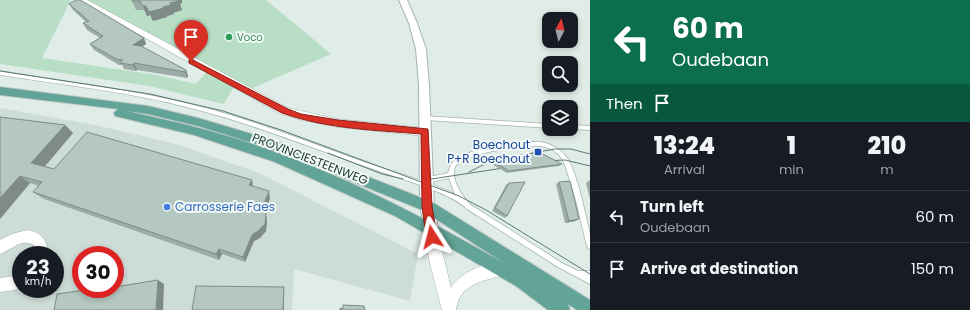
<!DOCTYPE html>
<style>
body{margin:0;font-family:Poppins,sans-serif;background:#242831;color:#f1f3f6;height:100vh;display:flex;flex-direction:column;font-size:15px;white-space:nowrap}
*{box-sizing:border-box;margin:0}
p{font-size:13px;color:#9ea1a6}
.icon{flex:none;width:22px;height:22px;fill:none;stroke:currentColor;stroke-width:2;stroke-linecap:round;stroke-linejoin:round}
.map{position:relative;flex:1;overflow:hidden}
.details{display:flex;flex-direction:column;background:#171b24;width:380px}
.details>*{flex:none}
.top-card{background:#0b6e4f;color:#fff;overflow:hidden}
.needle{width:26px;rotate:7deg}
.fabs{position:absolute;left:542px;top:12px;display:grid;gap:8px}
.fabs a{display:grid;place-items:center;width:36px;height:36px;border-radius:8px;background:#171b24;box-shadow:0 2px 6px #0003;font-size:20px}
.speed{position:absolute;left:12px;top:246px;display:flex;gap:8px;font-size:20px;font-weight:700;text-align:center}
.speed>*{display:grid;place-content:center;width:52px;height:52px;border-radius:50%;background:#171b24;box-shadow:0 2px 6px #0003;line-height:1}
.speed small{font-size:10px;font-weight:400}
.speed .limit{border:6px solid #d22;background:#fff;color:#111}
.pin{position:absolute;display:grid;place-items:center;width:34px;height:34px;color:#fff;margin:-41px -17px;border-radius:50% 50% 50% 0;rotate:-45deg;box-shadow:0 0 4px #0007}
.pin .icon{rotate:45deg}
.me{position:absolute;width:44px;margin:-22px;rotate:351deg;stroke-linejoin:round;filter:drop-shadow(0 0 3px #0008)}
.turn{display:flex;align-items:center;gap:14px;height:84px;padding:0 16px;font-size:18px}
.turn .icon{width:52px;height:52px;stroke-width:2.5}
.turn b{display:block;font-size:28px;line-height:34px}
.then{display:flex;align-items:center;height:38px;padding:0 16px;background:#0003;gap:8px;font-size:15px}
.eta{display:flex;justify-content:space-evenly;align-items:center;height:68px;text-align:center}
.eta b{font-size:24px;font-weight:800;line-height:28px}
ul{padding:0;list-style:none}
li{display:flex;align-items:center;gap:12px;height:52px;padding:0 16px;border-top:1px solid #363941}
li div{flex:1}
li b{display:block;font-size:15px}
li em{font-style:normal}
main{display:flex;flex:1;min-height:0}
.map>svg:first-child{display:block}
</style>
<main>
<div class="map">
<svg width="590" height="310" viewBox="0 0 590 310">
<rect width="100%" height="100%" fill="#e0ece7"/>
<path fill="#cedcd7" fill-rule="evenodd" d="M0 108 95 125 176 144 259 173 418 254 410 301 294 269 292 310H0ZM21 255H55V289H21ZM81 255H115V289H81Z"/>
<path fill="#b8dec5" d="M0 0H71L42 58 157 75 196 84 208 71 82 0H266L331 54 246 91 235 85 224 104 149 86 0 64Z"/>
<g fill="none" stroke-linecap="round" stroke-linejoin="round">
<g stroke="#a3b4af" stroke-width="1.5">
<g id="service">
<path d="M0 71C65 82 131 89 194 105 251 119 306 141 361 161 393 172 425 180 455 194L449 178 427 183 425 182 424 180 425 178 448 173C449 169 450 165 453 162 465 148 520 141 538 142 546 142 555 146 561 151 574 161 582 199 586 216 587 222 589 228 590 234 590 239 590 244 590 249L588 248 587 246C581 223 577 200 569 178 567 170 564 161 559 155 554 150 547 147 540 146 525 145 462 153 455 167 450 179 463 197 471 205L562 263 578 271H590V284L558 267 467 209C459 201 449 197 438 192 416 183 393 176 370 168 311 148 254 124 194 109 131 92 65 85 0 75Z"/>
<path d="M425 116 549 124V128L425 120 422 118Z"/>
<path d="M571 125 590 126V130L571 129Z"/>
</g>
</g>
<g stroke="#a3b4af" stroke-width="1">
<g id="minor">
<path d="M78 0H87L288 108 337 119 425 128 429 129 430 132 429 135 425 136 337 127 302 120 281 114Z"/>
<path d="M431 223 436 225 451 288C458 274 490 258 505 264L507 269 505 274C484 282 460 282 456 310H442C438 293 421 238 426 225Z"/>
<path d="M27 230C42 232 47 240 48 255H34V245C21 238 11 250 0 254V240L12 234Z"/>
<path d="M21 273V287L14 290 0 292V278L14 276Z"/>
</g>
</g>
<g stroke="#a3b4af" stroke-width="2">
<path id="tertiary" d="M399 0H407L417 23 426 49 429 85 434 206 438 229 436 234 431 236 426 234 420 206 419 85 416 49 409 23Z"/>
</g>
<g stroke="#c1c9c7" stroke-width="2">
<path id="primary" d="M0 87 148 106 198 118 282 143 432 202 590 300V310H577L560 299 568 304 570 310H548L516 286 395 216 275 162 194 135 115 116 114 113 118 109 0 95ZM126 111 148 114 198 126 275 150 422 210 504 263C426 219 346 176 261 147 217 131 171 121 126 111Z"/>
</g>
<use href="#service" fill="#fff" fill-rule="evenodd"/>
<use href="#minor" fill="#fff" fill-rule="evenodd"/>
<use href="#tertiary" fill="#fff" fill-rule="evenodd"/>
<use href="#primary" fill="#62a497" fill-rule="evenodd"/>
<g stroke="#5a7973" stroke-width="1">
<path d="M0 71 150 94 223 111 281 130 459 196 486 210 590 274"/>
<path d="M328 153 382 174 403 179"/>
<path d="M544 161 565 160 590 166"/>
<path d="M469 172 493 160 555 149H571L590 154"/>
<path d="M425 180 510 167"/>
</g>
</g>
<g fill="#9caba6">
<path d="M132 0 182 3 180 4 182 10 173 13 174 14 167 16V17L153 21 150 15 147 16 144 10H136Z"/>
<path d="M69 4 144 38 146 44 142 47 186 70 188 76 187 78 137 70 136 71 124 69 122 65H119L94 50 90 44 100 38 87 30 83 23 86 22 73 10Z"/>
<path d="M0 117 65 125 73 133 45 166 54 169 252 180 253 187 270 199 265 212 267 221 266 231 260 238 254 241 245 262 222 254 219 260 44 199 33 192 39 186 30 183 0 219Z"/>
<path d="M492 161 562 164 559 166 507 173 490 163Z"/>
<path d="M590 180V199L586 183Z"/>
<path d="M559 182 575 221 565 223 556 184Z"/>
<path d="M509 183 507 216 505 218 492 211 506 185Z"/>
</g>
<g fill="#7f8b87">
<path d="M177 0H182V3L180 4 182 10 173 13 174 14 167 16V17L153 21 149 12 163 7Z"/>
<path d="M143 6H146L150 15 147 16Z"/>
<path d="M144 38 146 44 136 51 133 45Z"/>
<path d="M134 63 137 70 136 71 133 65Z"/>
<path d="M186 70 188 76 187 78 185 72Z"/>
<path d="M65 125 73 133 41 171 31 163Z"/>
<path d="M20 176 30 183 0 219V198Z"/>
<path d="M252 180 253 187 249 185Z"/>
<path d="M269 191 270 199 264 213 263 206Z"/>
<path d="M266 214 267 221 266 231 260 238 254 241 245 262 243 257 252 235Z"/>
<path d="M579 219 575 221 565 223 569 221Z"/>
<path d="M219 249 222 254 219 260 216 254Z"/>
<path d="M158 280 164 284 163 310H156Z"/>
<path d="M284 287V310H283Z"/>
</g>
<g fill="#b5c7c1" stroke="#7f8b87">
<path d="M76 0H80L84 2 144 38 133 45 141 46 186 70 185 72 134 63 133 65 120 63 123 60 116 59 90 44 103 36 83 23 89 21 69 4Z"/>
<path d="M132 0H178L179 1 170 3 171 5 163 7 164 8 149 12 146 6H143L140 1H132Z"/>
<path d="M0 117 65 125 31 163 54 169 87 132 252 180 249 185 269 191 263 206 266 214 265 224 258 231 252 235 243 257 219 249 216 254 33 192 42 182 20 176 0 198Z"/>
<path d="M539 152 562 164 509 171 492 161Z"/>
<path d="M570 181 579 219 569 221 559 182Z"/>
<path d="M525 182 507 216 495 208 509 183Z"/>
<path d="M158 280 156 310H54L57 294 91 289H115V287Z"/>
<path d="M196 286 284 287 283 310H192Z"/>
<path d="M343 305 364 306 365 310H340V308L343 309Z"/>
</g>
<path fill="#d93025" stroke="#8d1f18" d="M191 59 288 109 301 114 338 120 428 129 432 206 437 237 435 241 432 243 428 241 426 237 422 206 421 134C374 130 327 129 282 113L189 63V60Z"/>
<circle fill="#2e9e5b" stroke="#f1f8f5" stroke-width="1.5" cx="229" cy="37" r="4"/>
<rect fill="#1a4fb4" stroke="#f1f8f5" stroke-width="1.5" x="534" y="148" width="8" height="8" rx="2"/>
<circle fill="#3f7fe0" stroke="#f1f8f5" stroke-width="1.5" cx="167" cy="207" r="4"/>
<g text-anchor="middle" stroke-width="4" stroke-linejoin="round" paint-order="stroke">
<g font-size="10" fill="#27864d" stroke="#f1f8f5" text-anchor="start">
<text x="237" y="41">Voco</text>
</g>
<g font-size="12" fill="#164399" stroke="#f1f8f5" text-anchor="end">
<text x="530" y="149">Boechout<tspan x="530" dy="14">P+R Boechout</tspan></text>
</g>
<g font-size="12" fill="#203d37" stroke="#f1f8f5">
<text transform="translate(310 159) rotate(21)" y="4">PROVINCIESTEENWEG</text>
</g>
<g font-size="12" fill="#366cbe" stroke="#f1f8f5" text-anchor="start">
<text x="175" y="211">Carrosserie Faes</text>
</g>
</g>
</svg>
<div class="fabs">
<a><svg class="needle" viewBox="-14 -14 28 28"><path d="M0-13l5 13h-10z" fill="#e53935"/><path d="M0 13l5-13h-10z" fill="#9ea1a6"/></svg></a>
<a><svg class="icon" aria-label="search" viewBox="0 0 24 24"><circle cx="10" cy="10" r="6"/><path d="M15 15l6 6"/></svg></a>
<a><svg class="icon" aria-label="layers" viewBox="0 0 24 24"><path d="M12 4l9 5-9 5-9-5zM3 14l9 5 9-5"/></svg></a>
</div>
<div class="speed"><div>23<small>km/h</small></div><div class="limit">30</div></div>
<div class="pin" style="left:191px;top:61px;background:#d93025"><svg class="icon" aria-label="arrive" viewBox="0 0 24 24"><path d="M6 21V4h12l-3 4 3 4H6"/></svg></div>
<svg class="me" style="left:432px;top:237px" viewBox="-20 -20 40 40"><path d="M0-17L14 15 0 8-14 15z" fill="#d93025" stroke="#fff" stroke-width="4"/></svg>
</div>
<section class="details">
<div class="top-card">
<div class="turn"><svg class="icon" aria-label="left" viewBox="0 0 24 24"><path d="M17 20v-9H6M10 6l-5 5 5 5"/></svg><div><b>60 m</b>Oudebaan</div></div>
<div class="then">Then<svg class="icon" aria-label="arrive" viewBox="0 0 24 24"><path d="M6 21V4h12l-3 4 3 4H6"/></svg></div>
</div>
<div class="eta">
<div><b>13:24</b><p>Arrival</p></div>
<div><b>1</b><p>min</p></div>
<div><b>210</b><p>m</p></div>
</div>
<ul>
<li><svg class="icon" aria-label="left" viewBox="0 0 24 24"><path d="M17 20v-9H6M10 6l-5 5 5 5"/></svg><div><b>Turn left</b><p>Oudebaan</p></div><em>60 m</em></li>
<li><svg class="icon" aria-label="arrive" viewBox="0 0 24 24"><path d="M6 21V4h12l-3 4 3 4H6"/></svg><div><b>Arrive at destination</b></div><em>150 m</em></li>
</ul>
</section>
</main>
